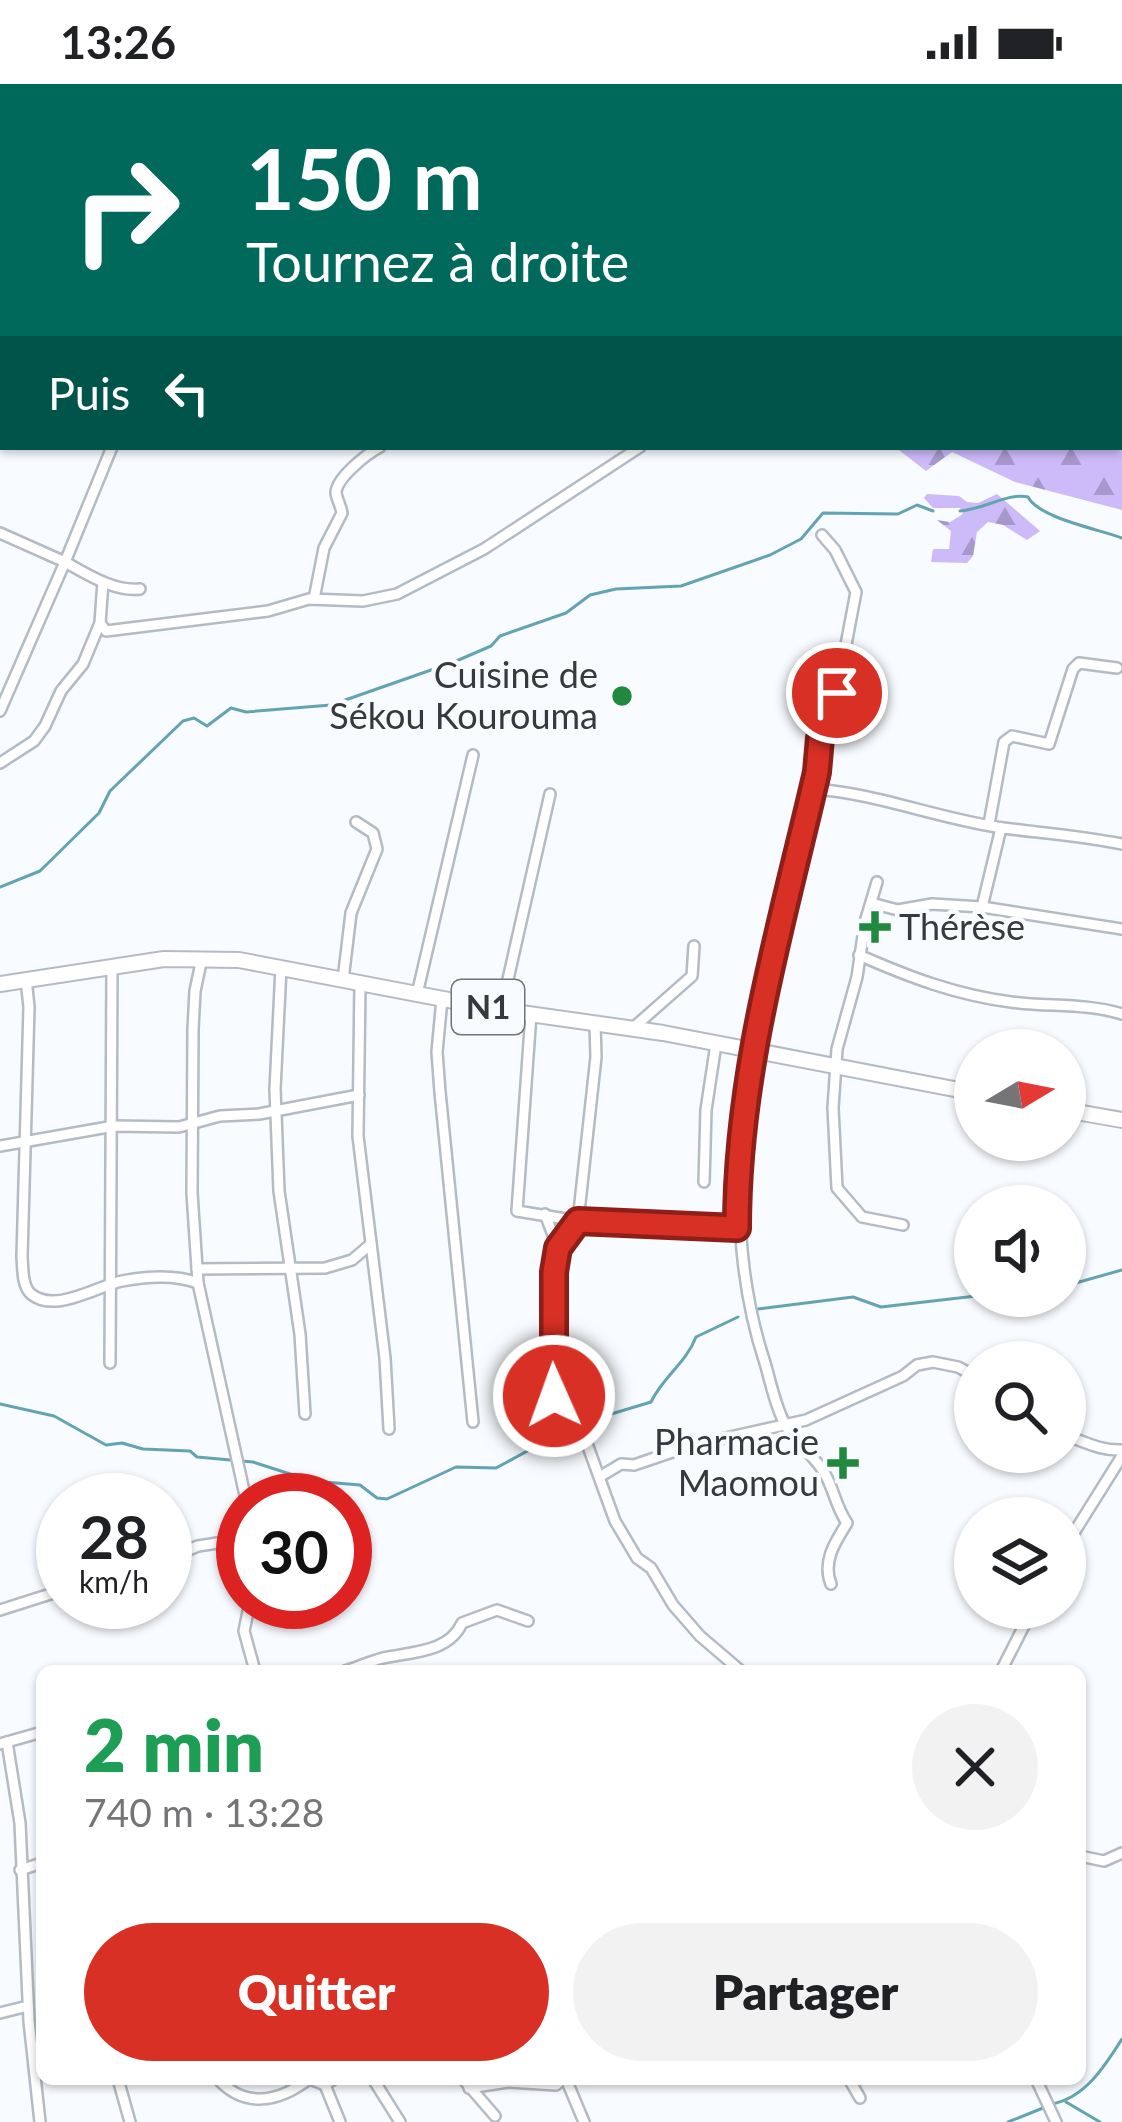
<!DOCTYPE html>
<html lang="fr">
<meta charset="utf-8">
<style>
body{margin:0;font-family:Lato,sans-serif;background:#f2f2f2;color:#202124;height:100vh;display:flex;flex-direction:column;font-size:45px;white-space:nowrap}
*{box-sizing:border-box;margin:0}
p{font-size:39px;color:#757577}
.icon{flex:none;width:66px;height:66px;fill:none;stroke:currentColor;stroke-width:2;stroke-linecap:round;stroke-linejoin:round}
.map{position:relative;flex:1;overflow:hidden}
.side{position:absolute;left:36px;top:1581px;width:1050px;height:420px;display:flex;flex-direction:column;background:#fff;border-radius:18px;box-shadow:0 3px 9px #0004}
.side>*{flex:none}
.hud{position:absolute;left:0px;top:0px;width:1122px;height:366px;box-shadow:0 3px 9px #0004;background:#00695c;color:#fff;overflow:hidden}
.needle{width:78px;rotate:80deg}
.buttons{position:absolute;left:954px;top:945px;display:grid;gap:24px}
.buttons a{display:grid;place-items:center;width:132px;height:132px;border-radius:50%;background:#fff;box-shadow:0 3px 9px #0004;font-size:60px}
.speed{position:absolute;left:36px;top:1389px;display:flex;gap:24px;font-size:60px;font-weight:700;text-align:center}
.speed>*{display:grid;place-content:center;width:156px;height:156px;border-radius:50%;background:#fff;box-shadow:0 3px 9px #0004;line-height:1}
.speed small{font-size:30px;font-weight:400}
.speed .limit{border:18px solid #d22;background:#fff;color:#111}
.pin{position:absolute;display:grid;place-items:center;width:102px;height:102px;color:#fff;margin:-51px;border:6px solid #fff;border-radius:50%;box-shadow:0 3px 12px #0007}
.me{position:absolute;width:132px;margin:-66px;rotate:358deg;stroke-linejoin:round;filter:drop-shadow(0 0 9px #0008)}
.turn{display:flex;align-items:center;gap:42px;height:252px;padding:0 48px;font-size:54px}
.turn .icon{width:156px;height:156px;stroke-width:2.5}
.turn b{display:block;font-size:84px;line-height:102px}
.then{display:flex;align-items:center;height:114px;padding:0 48px;background:#0003;gap:24px;font-size:45px}
.round{display:grid;place-items:center;flex:none;width:126px;height:126px;border-radius:63px;background:#f2f2f2}
.head{display:flex;align-items:center;justify-content:space-between;height:204px;padding:0 48px}
h1{font-size:72px;font-weight:800;line-height:90px;color:#1e9e55}
.cta{display:flex;gap:24px;margin-top:auto;padding:24px 48px}
.cta a{flex:1;height:138px;border-radius:72px;background:#d93025;color:#fff;font-size:48px;font-weight:800;line-height:138px;text-align:center}
.cta a+a{background:#f2f2f2;color:#202124}
.status{display:flex;justify-content:space-between;align-items:center;height:84px;padding:0 60px;background:#fff;direction:ltr}
.status svg{height:33px;fill:currentColor}
.map>svg:first-child{display:block}
</style>
<div class="status"><b>13:26</b><svg viewBox="0 0 49 12"><path d="M0 12V9h3v3zM5 12V6h3v6zM10 12V3h3v9zM15 12V0h3v12zM26 1h20v11H26zM47 4h2v5h-2z"/></svg></div>
<div class="map">
<svg width="1122" height="2038" viewBox="0 0 1122 2038">
<defs>
<pattern id="forest-firs" width="22" height="20" patternUnits="userSpaceOnUse" patternTransform="scale(3)"><rect width="22" height="20" fill="#cdbaf9"/><path d="M5 1l3.5 6h-7zM16 11l3.5 6h-7z" fill="#a798cb"/></pattern>
</defs>
<rect width="100%" height="100%" fill="#f8fbff"/>
<g fill="url(#forest-firs)">
<path d="M867 0H1122V426L1015 398 952 368 926 387 895 363H1119V3Z"/>
<path d="M927 410 959 412 967 418 978 419 997 410 1040 447 1027 456 1003 441 988 438 977 448 973 472 967 479 931 478 933 465H949L951 447 937 436 950 438 963 430 960 424H933L924 414Z"/>
</g>
<g fill="none" stroke-linecap="round" stroke-linejoin="round">
<g stroke="#64a4b2" stroke-width="3">
<path d="M960 427C982 426 1009 408 1028 413 1039 434 1098 445 1122 454"/>
<path d="M0 803 40 787 99 729 110 707 183 637 194 634 207 642 231 624 246 628 331 621 454 578 491 562 500 552 566 529 590 511 616 505 681 502 770 471 801 455 823 429 898 430 917 421 933 427"/>
<path d="M1065 1202 1122 1186"/>
<path d="M1027 1212H1032"/>
<path d="M758 1225 853 1213 881 1223 976 1212"/>
<path d="M0 1320 54 1332 106 1361 122 1359 143 1365 190 1367 197 1373 253 1378 312 1397 360 1401 377 1414 387 1415 456 1383 496 1384 533 1364 541 1365 553 1347 567 1339"/>
<path d="M575 1333 588 1337 651 1318C663 1293 686 1279 696 1253L738 1233"/>
<path d="M1066 2018 1100 2038"/>
<path d="M1052 2020C1085 2014 1105 1982 1122 1955"/>
<path d="M1008 2038 1043 2024"/>
</g>
<g stroke="#b4bbc4" stroke-width="14">
<g id="minor">
<path d="M624 0 625 3"/>
<path d="M12 3 13 0"/>
<path d="M100 3 101 0"/>
<path d="M344 3V0"/>
<path d="M0 30 3 23"/>
<path d="M0 219 3 220"/>
<path d="M0 449 65 478 112 363"/>
<path d="M103 498 100 539 106 547 268 527 309 515 363 517 397 510 484 465 640 363"/>
<path d="M314 515 324 464 342 429C341 422 337 416 336 409 336 394 368 369 380 363"/>
<path d="M0 627 65 478C87 490 114 508 140 505"/>
<path d="M0 679 34 657 45 642 61 607 83 580 100 539"/>
<path d="M813 705 820 654 840 619 841 587 856 508 835 466 822 451"/>
<path d="M989 740 1004 658 1012 652 1049 660 1073 585 1079 579 1117 584"/>
<path d="M877 798 865 838 857 893 837 965 833 1024 837 1104 862 1133 903 1141"/>
<path d="M871 819 898 826 932 820 982 823 1122 845"/>
<path d="M982 823 1001 744"/>
<path d="M859 871C909 893 956 911 1011 918 1048 923 1086 919 1122 930"/>
<path d="M202 874 195 907 193 945 192 1109 198 1199 246 1416"/>
<path d="M281 884 275 1005 279 1107 300 1250 305 1330"/>
<path d="M26 895 29 923 22 1173C23 1185 22 1202 31 1210 55 1230 97 1202 122 1197 148 1192 174 1190 198 1199"/>
<path d="M343 896 351 829 377 765 373 749 356 738"/>
<path d="M360 899 358 1052 385 1274 389 1345"/>
<path d="M417 910 473 671"/>
<path d="M442 915 437 968 440 1008 473 1338"/>
<path d="M501 926 550 710"/>
<path d="M531 930 517 1127 578 1137 737 1144"/>
<path d="M595 940 596 973 578 1137 558 1164 554 1188V1312L586 1357 615 1437 637 1474 651 1484 673 1521 700 1552 741 1587"/>
<path d="M633 944 692 892 694 862"/>
<path d="M0 1062 114 1042 179 1043 220 1032 259 1030 359 1011"/>
<path d="M704 1098 706 1026 716 960"/>
<path d="M545 1130 558 1164"/>
<path d="M197 1185 325 1184 352 1176 371 1160"/>
<path d="M110 1279 112 882"/>
<path d="M1065 1351C1085 1358 1101 1367 1122 1366"/>
<path d="M601 1392 621 1380 634 1381 690 1362 806 1336 903 1292 917 1281 933 1278 958 1283 975 1292"/>
<path d="M1065 1463 1122 1372"/>
<path d="M165 1476 198 1462 243 1455"/>
<path d="M831 1500C822 1478 835 1458 847 1439 836 1423 834 1406 825 1390 815 1371 794 1359 785 1340 775 1322 771 1299 765 1279 702 1087 769 894 813 705 877 709 938 735 1003 744 1042 749 1082 752 1122 760"/>
<path d="M250 1518 244 1547 255 1587"/>
<path d="M0 1526 63 1506"/>
<path d="M345 1587C358 1583 371 1577 383 1574 410 1568 449 1569 462 1539L497 1526 528 1537"/>
<path d="M1001 1587 1033 1524"/>
<path d="M7 1658 20 1739 29 1937 40 2038"/>
<path d="M0 1660 42 1648"/>
<path d="M1080 1772 1104 1777 1122 1769"/>
<path d="M20 1786 42 1779"/>
<path d="M0 1929 28 1922"/>
<path d="M118 1995 130 2038"/>
<path d="M218 1995C245 2025 279 2018 309 1995"/>
<path d="M310 1995 325 2001 334 1995"/>
<path d="M373 1995 400 2038"/>
<path d="M463 1995 495 2032"/>
<path d="M566 1995 584 2038"/>
<path d="M849 1995 860 2014"/>
<path d="M1036 1995 1056 2038"/>
<path d="M325 2001 340 2038"/>
<path d="M469 2004 508 1998 556 2001 563 1995"/>
</g>
</g>
<g stroke="#b4bbc4" stroke-width="18">
<g id="highway">
<path d="M0 900 164 875 239 876 501 926 663 949 975 1009"/>
<path d="M1065 1026 1122 1036"/>
</g>
</g>
<use href="#minor" stroke="#fff" stroke-width="9"/>
<use href="#highway" stroke="#fff" stroke-width="14"/>
</g>
<g fill="none" stroke-linecap="round" stroke-linejoin="round">
<g stroke="#8d1f18" stroke-width="30">
<path id="route" d="M554 1312V1188L558 1164 578 1137 737 1144C737 987 782 840 817 688L820 654 840 619 837 609"/>
</g>
<use href="#route" stroke="#d93025" stroke-width="21"/>
</g>
<g fill="#21893e" stroke="#f8fbff" stroke-width="4.5">
<circle cx="622" cy="612" r="12"/>
<path d="M869 825h12v12h12v12h-12v12h-12v-12h-12v-12h12z"/>
<path d="M837 1361h12v12h12v12h-12v12h-12v-12h-12v-12h12z"/>
</g>
<g text-anchor="middle" stroke-width="9" stroke-linejoin="round" paint-order="stroke">
<rect fill="#f8fbff" stroke="#717377" stroke-width="3" x="452" y="896" width="72" height="54" rx="9"/>
<g font-size="33" font-weight="bold" fill="#37393d">
<text x="488" y="935">N1</text>
</g>
<g font-size="36" fill="#37393d" stroke="#f8fbff" text-anchor="end">
<text x="598" y="604">Cuisine de<tspan x="598" dy="41">Sékou Kourouma</tspan></text>
<text x="899" y="856" text-anchor="start">Thérèse</text>
<text x="819" y="1371">Pharmacie<tspan x="819" dy="41">Maomou</tspan></text>
</g>
</g>
</svg>
<div class="buttons">
<a><svg class="needle" viewBox="-14 -14 28 28"><path d="M0-13l5 13h-10z" fill="#e53935"/><path d="M0 13l5-13h-10z" fill="#757577"/></svg></a>
<a><svg class="icon" aria-label="sound" viewBox="0 0 24 24"><path d="M4 9h4l5-4v14l-5-4H4zM17 9q2 3 0 6"/></svg></a>
<a><svg class="icon" aria-label="search" viewBox="0 0 24 24"><circle cx="10" cy="10" r="6"/><path d="M15 15l6 6"/></svg></a>
<a><svg class="icon" aria-label="layers" viewBox="0 0 24 24"><path d="M12 4l9 5-9 5-9-5zM3 14l9 5 9-5"/></svg></a>
</div>
<div class="speed"><div>28<small>km/h</small></div><div class="limit">30</div></div>
<div class="pin" style="left:837px;top:609px;background:#d93025"><svg class="icon" aria-label="arrive" viewBox="0 0 24 24"><path d="M6 21V4h12l-3 4 3 4H6"/></svg></div>
<svg class="me" style="left:554px;top:1312px" viewBox="-20 -20 40 40"><circle r="17" fill="#d93025" stroke="#fff" stroke-width="3"/><path d="M0-11L8 9 0 5-8 9z" fill="#fff"/></svg>
<div class="hud">
<div class="turn"><svg class="icon" aria-label="right" viewBox="0 0 24 24"><path d="M7 20v-9h11M14 6l5 5-5 5"/></svg><div><b>150 m</b>Tournez à droite</div></div>
<div class="then">Puis<svg class="icon" aria-label="left" viewBox="0 0 24 24"><path d="M17 20v-9H6M10 6l-5 5 5 5"/></svg></div>
</div>
<section class="side">
<div class="head"><div><h1>2 min</h1><p>740 m · 13:28</p></div><a class="round"><svg class="icon" aria-label="close" viewBox="0 0 24 24"><path d="M6 6l12 12M18 6L6 18"/></svg></a></div>
<div class="cta"><a>Quitter</a><a>Partager</a></div>
</section>
</div>
